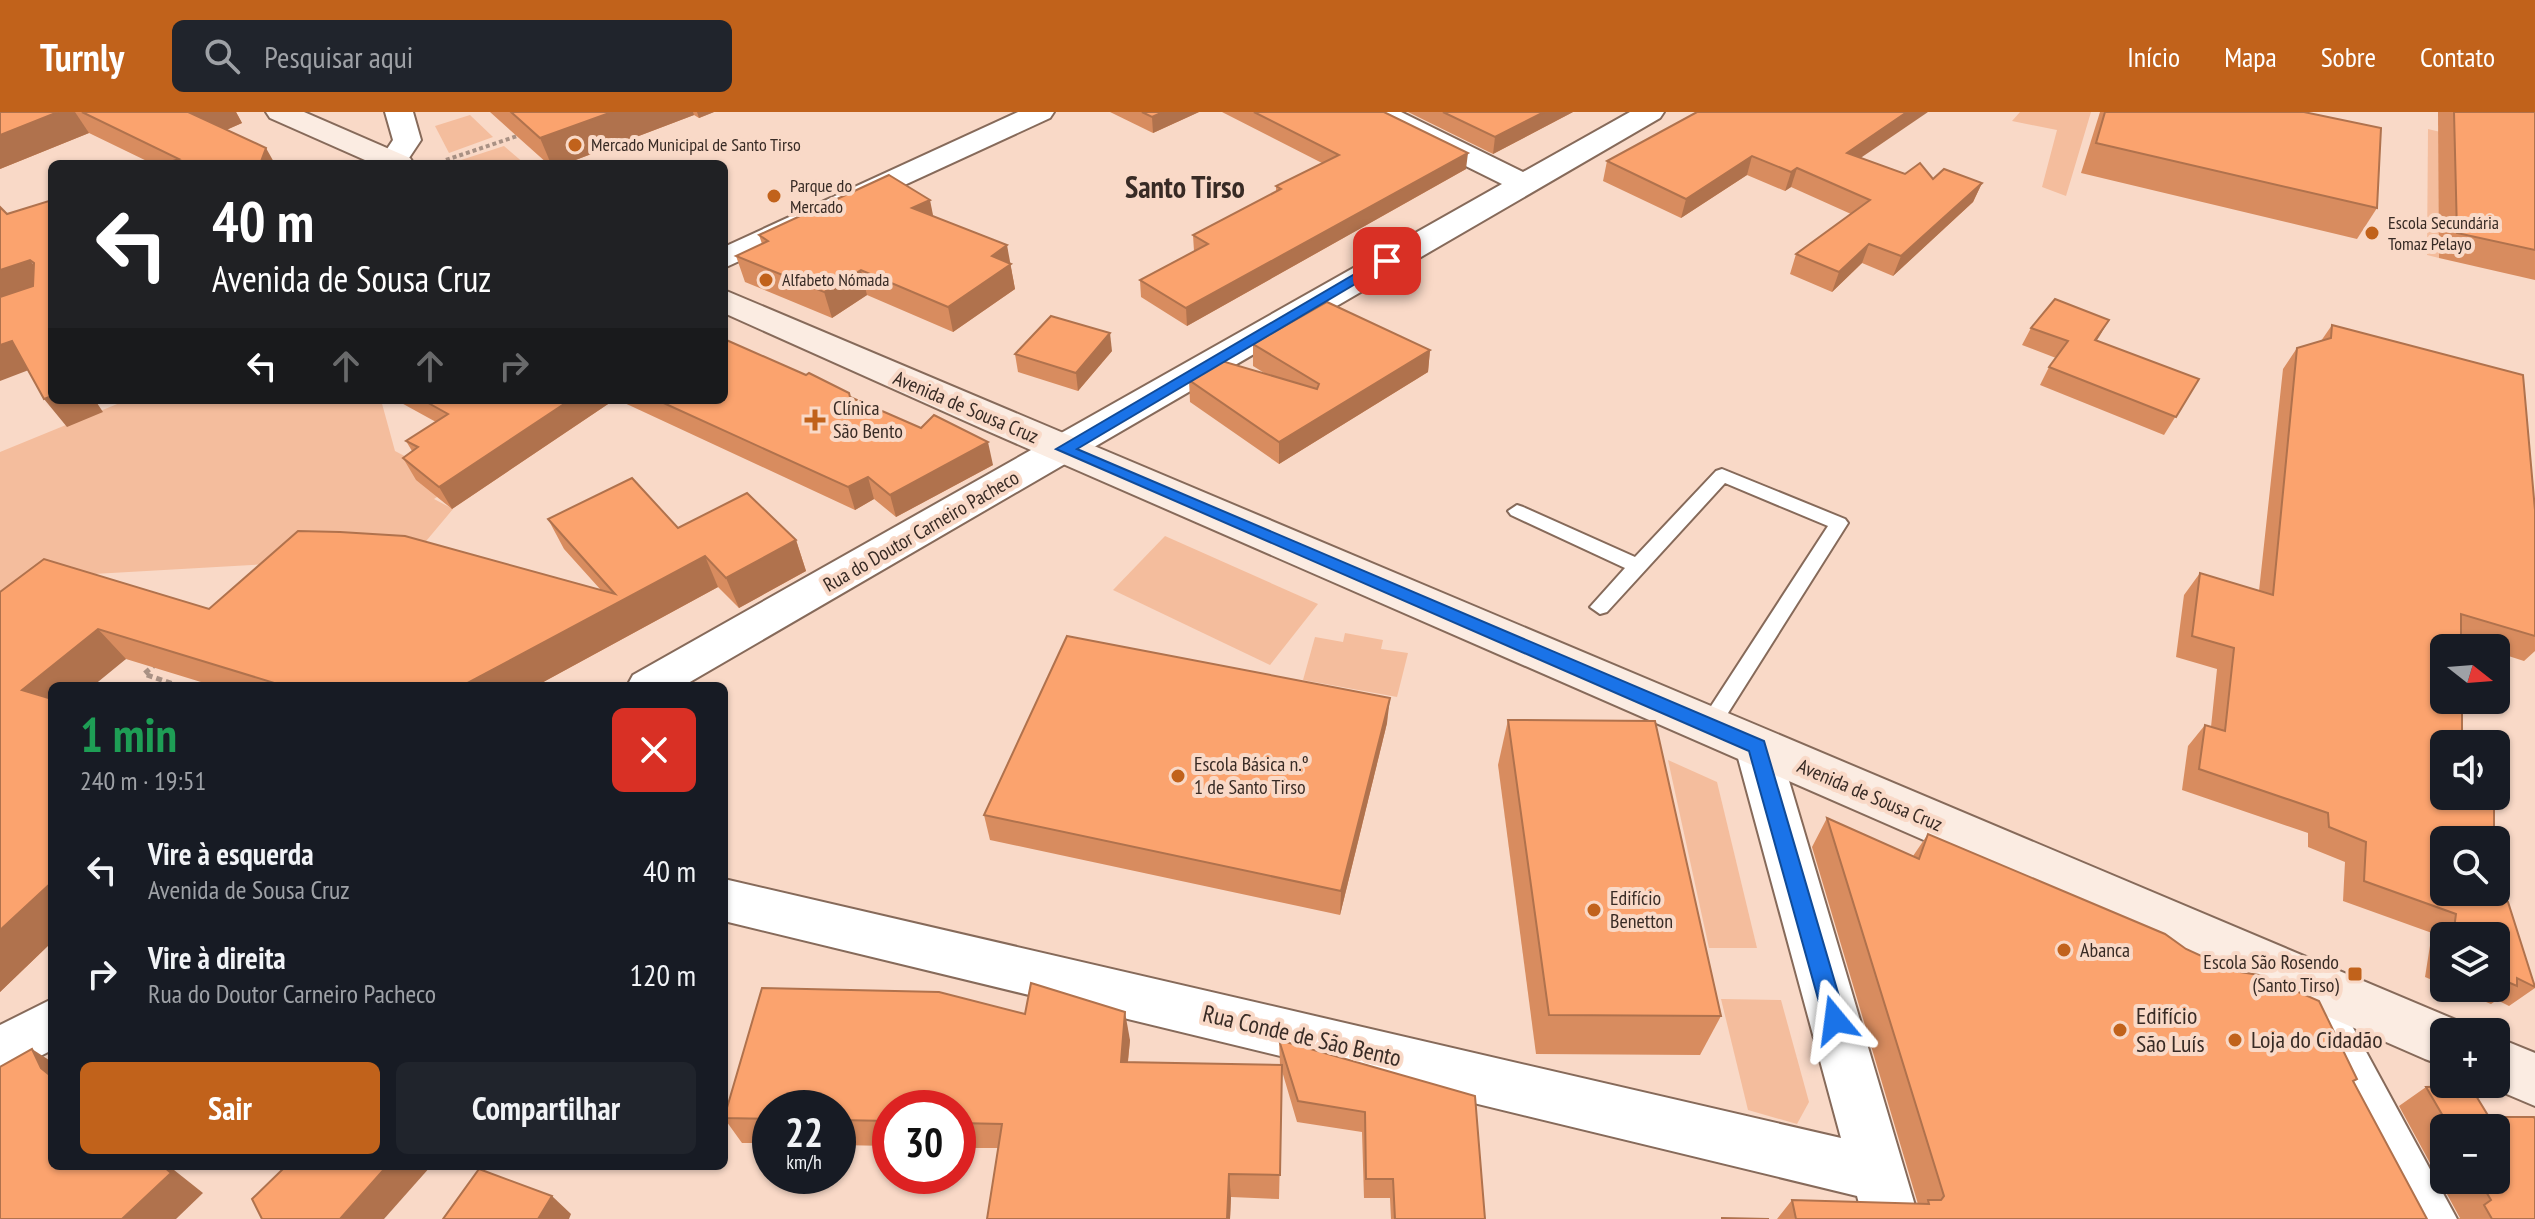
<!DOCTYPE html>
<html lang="pt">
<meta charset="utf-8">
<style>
body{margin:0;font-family:"PT Sans Narrow",sans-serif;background:#20242c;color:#f1f3f6;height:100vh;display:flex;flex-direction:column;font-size:30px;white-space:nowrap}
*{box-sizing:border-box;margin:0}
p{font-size:26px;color:#9ea1a6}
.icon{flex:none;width:44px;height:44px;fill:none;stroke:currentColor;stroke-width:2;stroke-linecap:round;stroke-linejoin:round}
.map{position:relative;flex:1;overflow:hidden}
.details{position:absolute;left:48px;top:570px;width:680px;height:488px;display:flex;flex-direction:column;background:#171b24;border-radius:12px;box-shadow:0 2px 6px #0004}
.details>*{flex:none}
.guide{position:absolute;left:48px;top:48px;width:680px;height:244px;border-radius:12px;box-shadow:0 2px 6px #0004;background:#202124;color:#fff;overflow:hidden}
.needle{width:52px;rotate:107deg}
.fabs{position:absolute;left:2430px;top:522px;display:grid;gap:16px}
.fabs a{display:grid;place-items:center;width:80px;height:80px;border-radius:12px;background:#171b24;box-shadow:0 2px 6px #0004;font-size:40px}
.speed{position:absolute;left:752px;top:978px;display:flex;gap:16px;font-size:40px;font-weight:700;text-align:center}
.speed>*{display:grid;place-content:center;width:104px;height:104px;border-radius:50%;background:#171b24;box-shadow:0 2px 6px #0004;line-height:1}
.speed small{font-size:20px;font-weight:400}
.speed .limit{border:12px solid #d22;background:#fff;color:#111}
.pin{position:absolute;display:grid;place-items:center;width:68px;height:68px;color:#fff;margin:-34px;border-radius:16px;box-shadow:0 4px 12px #0006}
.me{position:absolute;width:88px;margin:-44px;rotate:344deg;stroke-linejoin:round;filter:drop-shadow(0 0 6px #0008)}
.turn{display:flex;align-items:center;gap:28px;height:168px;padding:0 32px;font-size:36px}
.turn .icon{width:104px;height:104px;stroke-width:2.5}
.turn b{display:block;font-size:56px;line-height:68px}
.lanes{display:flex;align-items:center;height:76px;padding:0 32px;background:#0003;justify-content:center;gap:40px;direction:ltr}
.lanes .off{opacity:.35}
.round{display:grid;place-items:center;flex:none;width:84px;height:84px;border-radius:12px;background:#20242c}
.overview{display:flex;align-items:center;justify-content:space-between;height:136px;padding:0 32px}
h1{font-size:48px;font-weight:800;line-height:60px;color:#1e9e55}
.button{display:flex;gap:16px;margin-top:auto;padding:16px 32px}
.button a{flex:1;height:92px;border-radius:12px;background:#c1621b;color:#fff;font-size:32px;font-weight:800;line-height:92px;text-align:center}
.button a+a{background:#20242c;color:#f1f3f6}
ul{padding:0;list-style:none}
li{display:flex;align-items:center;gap:24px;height:104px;padding:0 32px}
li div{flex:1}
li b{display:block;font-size:30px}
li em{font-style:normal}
header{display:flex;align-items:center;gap:48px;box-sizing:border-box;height:112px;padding:0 40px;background:#c1621b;color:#fff}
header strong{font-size:38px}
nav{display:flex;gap:44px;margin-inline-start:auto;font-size:28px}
.search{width:560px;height:72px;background:#20242c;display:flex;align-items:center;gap:20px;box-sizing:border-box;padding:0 28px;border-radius:12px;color:#9ea1a6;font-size:30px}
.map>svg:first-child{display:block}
</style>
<header>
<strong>Turnly</strong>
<div class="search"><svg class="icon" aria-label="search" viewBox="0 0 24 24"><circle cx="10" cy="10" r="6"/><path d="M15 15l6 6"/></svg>Pesquisar aqui</div>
<nav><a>Início</a><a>Mapa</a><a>Sobre</a><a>Contato</a></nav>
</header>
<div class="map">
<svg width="2535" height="1107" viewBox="0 0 2535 1107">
<rect width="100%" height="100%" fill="#f9d9c7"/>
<g fill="#f4bd9d">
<path d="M2020 0H2091L2066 84 2042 75 2057 18 2012 9Z"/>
<path d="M470 3 493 25 449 41 435 14Z"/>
<path d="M2428 17 2457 24 2439 146 2427 143Z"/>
<path d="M504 34 525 52H462L458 49Z"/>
<path d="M127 288H381L395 339 431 358 440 383 434 387 453 397 406 453 320 449 41 465 0 497V340Z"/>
<path d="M1165 424 1318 492 1270 553 1113 478Z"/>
<path d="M1345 521 1383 528 1381 537 1408 541 1397 585 1303 568 1315 525 1343 530Z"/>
<path d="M1668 648 1717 670 1757 836H1709Z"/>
<path d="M1721 887 1781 888 1809 990 1797 1012 1748 998Z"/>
</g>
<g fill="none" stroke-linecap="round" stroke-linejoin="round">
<g stroke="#866a5a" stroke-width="4">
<path id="lane" d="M1722 357 1845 407 1848 411 1716 620H1702L1699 614 1702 608 1828 414 1725 371 1607 500 1600 502 1590 495 1625 456 1511 403 1508 399 1517 393 1523 395 1635 445 1716 359Z"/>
</g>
<g stroke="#866a5a" stroke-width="4">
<g id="street">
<path d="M385 0H413L421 28 405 52 379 49 393 28Z"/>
<path d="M1018 0H1054L1050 6 724 156V135Z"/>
<path d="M1365 0H1401L1523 60 1630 0H1664L1660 6 683 574H627L633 563 1502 72 1369 6Z"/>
<path d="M1757 617 1773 623 1779 635 1919 1107H1863L1857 1084 724 809V767L1841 1026 1735 635 1741 623Z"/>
<path d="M52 887V938L0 965V913Z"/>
<path d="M2327 894 2345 901 2457 1107H2399L2301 918 2309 901Z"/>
</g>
</g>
<g stroke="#866a5a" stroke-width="4">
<g id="secondary">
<path d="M266 0H304L410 46 414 52H374L270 6Z"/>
<path d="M724 178 2463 911 2467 920H2444V954L2425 947 983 317 724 201Z"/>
<path d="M2496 925 2535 941V994L2483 972H2496Z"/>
</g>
</g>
<path stroke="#a99184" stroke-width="4" stroke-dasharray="4 3" stroke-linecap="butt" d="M446 48 520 23"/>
<path stroke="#a99184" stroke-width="5" stroke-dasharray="6 4" stroke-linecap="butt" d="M157 551 144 562 179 574"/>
<use href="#lane" fill="#fff" fill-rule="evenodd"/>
<use href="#street" fill="#fff" fill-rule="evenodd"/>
<use href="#secondary" fill="#fbece2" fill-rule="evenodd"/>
</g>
<g fill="#d88c5f" fill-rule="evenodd">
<path d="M0 0H236L242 11 226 18 275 52H153L89 21 0 57Z"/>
<path d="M490 0H714L699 6 694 3 565 52H548Z"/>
<path d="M1110 0H1199L1153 21Z"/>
<path d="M1222 0H1384L1466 57 1187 214 1141 185 1140 168 1194 139 1193 123 1276 80V74L1322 51Z"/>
<path d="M1408 0H1573L1493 42Z"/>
<path d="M1697 0 1861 46 1905 62 1933 67 1982 71 1973 90 1893 164 1862 151 1832 180 1790 162 1796 142 1851 102 1791 75 1785 79 1747 63 1681 106 1603 69 1607 49Z"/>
<path d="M2100 0H2304L2377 96 2357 127 2081 61Z"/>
<path d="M2438 0H2535V168L2439 146Z"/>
<path d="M933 104 1010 151 1015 177 953 220 867 183 832 206 745 170 736 144 762 132 759 123Z"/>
<path d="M2332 213 2535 398V539L2524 549 2496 540V536H2482L2461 529 2444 728 2535 873V876L2509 894 2497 888 2491 892 2451 876H2496V824H2444V873L2425 865 2432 821 2343 789 2345 750 2308 735V721L2182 678 2188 634 2205 613 2211 615 2217 557 2176 545 2184 483 2200 461 2259 479 2283 257 2297 236 2321 229Z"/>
<path d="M2031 216 2097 229 2199 267 2164 323 2040 273 2049 255 2056 246 2022 233Z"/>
<path d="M1253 232 1430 238 1428 260 1279 352 1190 290 1189 268 1266 262 1253 254Z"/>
<path d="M1112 239 1078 279 1018 260 1015 242Z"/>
<path d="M850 285 993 353 896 405 874 387 855 398 618 288H724Z"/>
<path d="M396 288H614L452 397 416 368 403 346 412 339 406 329 436 310Z"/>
<path d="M548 407 678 416 796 428 806 459 739 496 718 475 536 574H214L126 547 52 574V830L0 880V480L209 497 600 477 564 437Z"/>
<path d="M1508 608 1721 904 1700 943 1536 942 1498 653Z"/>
<path d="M1387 611 1340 803 990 728 984 703Z"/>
<path d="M1827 706 1913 744 1928 722 2353 970 2427 1107H1777L1792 1088 1918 1092 1812 735Z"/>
<path d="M1025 902 1130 928 1128 950 1280 953 1279 928 1475 984 1485 1107H1391L1390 1086H1364L1362 1020 1297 1010 1282 959 1279 1087 1231 1085 1230 1107H987L998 1036H958V996H890V1034L838 1033V996H770V1031H742L724 1006Z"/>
<path d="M2470 974 2489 1005H2534L2535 1007V1107H2457L2460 1106 2399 994 2426 975ZM2444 1016H2496V1068H2444Z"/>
</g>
<g fill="#b0724d">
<path d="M58 0H75L89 21 0 57V23Z"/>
<path d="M193 0H236L242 11 206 27 190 1Z"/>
<path d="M612 0H693L694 3 565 52H551L540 26Z"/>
<path d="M697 0H714L699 6Z"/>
<path d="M1163 0H1199L1153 21 1152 5Z"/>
<path d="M1544 0H1573L1493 42 1495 25Z"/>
<path d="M1907 0H1928L1840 60 1847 41Z"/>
<path d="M266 36 275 52H260Z"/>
<path d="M1468 41 1466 57 1187 214 1186 196Z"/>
<path d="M1752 44 1747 63 1681 106 1686 87Z"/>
<path d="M1797 56 1791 75 1785 79 1791 60Z"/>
<path d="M1982 71 1973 90 1893 164 1901 144Z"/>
<path d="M930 88 935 113 912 96Z"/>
<path d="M1869 132 1862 151 1832 180 1839 160Z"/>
<path d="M1007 133 1015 177 953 220 948 195 992 144Z"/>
<path d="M30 148 51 175 0 192V158Z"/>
<path d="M861 158 867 183 832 206 824 180Z"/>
<path d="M2109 208 2099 225 2085 246 2095 228Z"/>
<path d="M1110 221 1112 239 1078 279 1076 261Z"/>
<path d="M12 229 34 256 0 269V233Z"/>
<path d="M1430 238 1428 260 1279 352V330Z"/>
<path d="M52 284V288H95L103 300 67 315 44 287Z"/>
<path d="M570 288H614L452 397 439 375Z"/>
<path d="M988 330 993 353 896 405 890 383Z"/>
<path d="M868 365 874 387 855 398 848 375Z"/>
<path d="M796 428 806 459 739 496 726 466Z"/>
<path d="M705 444 718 475 536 574H462Z"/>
<path d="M98 517 126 547 93 574H52V606L22 578Z"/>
<path d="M1390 586 1387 611 1340 803 1341 779Z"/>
<path d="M52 770V830L0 880V818Z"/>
<path d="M1125 900 1130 928 1125 976 1121 950Z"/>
<path d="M32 937 52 950V965L41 956Z"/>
<path d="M163 1054H169L203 1081 176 1107H122Z"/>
<path d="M387 1054H431L384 1107H340Z"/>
<path d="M1229 1062 1231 1085 1230 1107H1227Z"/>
<path d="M552 1084 571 1102 569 1107H538Z"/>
</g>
<g fill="#fba36e" stroke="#b0724d" stroke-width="2">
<path d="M0 0H58L0 23Z"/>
<path d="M82 0H193L190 1 266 36 260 52H164L179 47Z"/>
<path d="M511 0H612L540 26Z"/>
<path d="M1142 0H1163L1152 5Z"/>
<path d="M1254 0H1384L1468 41 1186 196 1140 168 1208 132 1193 123 1281 77 1276 74 1339 43Z"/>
<path d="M1443 0H1544L1495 25Z"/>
<path d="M1697 0H1907L1847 41 1905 62 1920 51 1933 67 1944 57 1982 71 1901 144 1869 132 1839 160 1796 142 1870 88 1797 56 1791 60 1752 44 1686 87 1607 49Z"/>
<path d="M2105 0H2304L2381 16 2377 96 2096 31Z"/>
<path d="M2454 0H2535V138L2457 121Z"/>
<path d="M889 63 930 88 912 96 1007 133 992 144 1011 152 948 195 861 158 824 180 736 144 768 129 759 123Z"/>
<path d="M52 88V284L44 287 12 229 0 233V185L33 174 34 151 30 148 0 158V95L7 102Z"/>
<path d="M2055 187 2109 208 2095 228 2199 267 2176 305 2049 255 2068 229 2031 216Z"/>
<path d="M1327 190 1430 238 1279 330 1189 268 1222 249 1317 277 1319 272 1253 232Z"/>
<path d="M1051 204 1110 221 1076 261 1015 242Z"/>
<path d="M2332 213 2523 263 2535 398V524L2461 502V536H2444V588H2462V632H2444V684H2463V687L2494 697V728H2444V780H2496V776L2508 790 2535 875 2517 866V874L2496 865V824H2453L2456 802 2364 769 2366 730 2329 715 2328 701 2199 657 2205 613 2225 619 2234 536 2192 524 2200 461 2273 483 2297 236 2331 226Z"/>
<path d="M724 227 806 263 809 261 849 281 850 285 921 316 934 303 988 330 890 383 868 365 848 375 657 288H724Z"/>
<path d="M423 288H570L439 375 403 346 418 335 406 329 448 302Z"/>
<path d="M632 366 678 416 747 381 796 428 726 466 705 444 462 574H284L98 517 22 578 52 587V770L0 818V480L44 447 209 497 298 419 340 420 405 424 615 482 548 407Z"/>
<path d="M1067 524 1390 586 1341 779 984 703Z"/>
<path d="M1508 608 1655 609 1721 904 1549 903Z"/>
<path d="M1827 706 1919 747 1928 722 2165 822 2186 837 2234 859 2259 863 2319 889 2357 967 2353 969 2427 1107H1796L1792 1088 1929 1092 1928 1088H1941L1944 1084Z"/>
<path d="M1031 871 1125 900 1121 950 1282 953 1280 1063 1229 1062 1227 1107H987L1002 1012 958 1011V996H890V1009L838 1008V996H770V1007L724 1006 762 876 939 880 1025 902Z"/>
<path d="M1279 928 1475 984 1485 1107H1395L1393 1067H1366L1365 1000 1298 989Z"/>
<path d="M32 937 41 956 52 965V1054H163L171 1061 122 1107H0V955Z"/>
<path d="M2470 974 2489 1005H2534L2535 1007V1107H2492L2484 1093 2491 1088 2479 1068H2496V1016H2450L2426 975Z"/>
<path d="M286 1054H387L340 1107H262L252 1087Z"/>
<path d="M479 1057 552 1084 538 1107H443Z"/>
<path d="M1722 1106 1769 1107H1722Z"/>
</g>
<path fill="#1a73e8" stroke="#114b97" stroke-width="2" d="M1382 146 1394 149 1077 337 1764 629 1846 908 1843 916 1835 919 1827 916 1824 908 1749 639 1056 337Z"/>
<g fill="#c1621b" stroke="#f9d9c7" stroke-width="3">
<circle cx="575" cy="33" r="8"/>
<circle cx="774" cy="84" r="8"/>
<circle cx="2372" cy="121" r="8"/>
<circle cx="766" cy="168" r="8"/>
<path d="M811 296h8v8h8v8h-8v8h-8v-8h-8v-8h8z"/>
<circle cx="1178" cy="664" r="8"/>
<circle cx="1594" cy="798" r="8"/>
<circle cx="2064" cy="838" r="8"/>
<rect x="2347" y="854" width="16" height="16" rx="4"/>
<circle cx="2120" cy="918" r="8"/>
<circle cx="2235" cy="928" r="8"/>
</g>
<g text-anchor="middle" stroke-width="8" stroke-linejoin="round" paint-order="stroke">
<g font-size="18" fill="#382b25" stroke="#f9d9c7" text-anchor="start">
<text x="591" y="39">Mercado Municipal de Santo Tirso</text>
<text x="790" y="80">Parque do<tspan x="790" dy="21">Mercado</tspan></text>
<text x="2388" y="117">Escola Secundária<tspan x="2388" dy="21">Tomaz Pelayo</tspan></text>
<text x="782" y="174">Alfabeto Nómada</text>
</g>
<g font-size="20" fill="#382b25" stroke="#f9d9c7">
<text transform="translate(966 295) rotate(23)" y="7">Avenida de Sousa Cruz</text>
<text transform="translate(921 419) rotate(-30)" y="7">Rua do Doutor Carneiro Pacheco</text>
<text transform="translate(1870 683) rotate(23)" y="7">Avenida de Sousa Cruz</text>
</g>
<g font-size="20" fill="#382b25" stroke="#f9d9c7" text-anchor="start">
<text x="833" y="303">Clínica<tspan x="833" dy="23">São Bento</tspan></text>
<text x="1194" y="659">Escola Básica n.º<tspan x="1194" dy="23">1 de Santo Tirso</tspan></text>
<text x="1610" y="793">Edifício<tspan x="1610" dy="23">Benetton</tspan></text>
<text x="2080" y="845">Abanca</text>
<text x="2339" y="857" text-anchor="end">Escola São Rosendo<tspan x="2339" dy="23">(Santo Tirso)</tspan></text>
</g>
<g font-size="24" fill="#382b25" stroke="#f9d9c7" text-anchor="start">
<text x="2136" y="912">Edifício<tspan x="2136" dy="28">São Luís</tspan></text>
<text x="2251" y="936">Loja do Cidadão</text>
</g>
<g font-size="24" fill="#382b25" stroke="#f9d9c7">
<text transform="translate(1302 924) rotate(13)" y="8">Rua Conde de São Bento</text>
</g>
<g font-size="30" font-weight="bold" fill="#382b25" stroke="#f9d9c7">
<text x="1185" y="86">Santo Tirso</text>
</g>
</g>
</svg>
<div class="fabs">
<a><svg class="needle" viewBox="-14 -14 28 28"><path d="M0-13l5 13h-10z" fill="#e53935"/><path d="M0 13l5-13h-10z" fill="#9ea1a6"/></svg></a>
<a><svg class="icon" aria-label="sound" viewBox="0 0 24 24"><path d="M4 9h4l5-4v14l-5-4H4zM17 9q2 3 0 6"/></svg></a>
<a><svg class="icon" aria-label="search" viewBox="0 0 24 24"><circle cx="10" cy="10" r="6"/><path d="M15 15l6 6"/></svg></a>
<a><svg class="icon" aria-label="layers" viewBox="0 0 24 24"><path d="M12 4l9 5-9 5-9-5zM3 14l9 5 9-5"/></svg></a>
<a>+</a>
<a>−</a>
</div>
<div class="speed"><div>22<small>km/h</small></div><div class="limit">30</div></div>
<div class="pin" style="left:1387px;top:149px;background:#d93025"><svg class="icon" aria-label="arrive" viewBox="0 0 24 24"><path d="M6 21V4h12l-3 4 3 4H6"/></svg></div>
<svg class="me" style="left:1835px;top:908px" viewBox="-20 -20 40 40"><path d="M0-17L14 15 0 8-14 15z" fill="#1a73e8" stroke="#fff" stroke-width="4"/></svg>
<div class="guide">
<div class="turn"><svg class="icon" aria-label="left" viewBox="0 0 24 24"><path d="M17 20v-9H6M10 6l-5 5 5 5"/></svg><div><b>40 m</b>Avenida de Sousa Cruz</div></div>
<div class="lanes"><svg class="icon" aria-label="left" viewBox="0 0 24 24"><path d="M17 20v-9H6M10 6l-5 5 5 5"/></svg><svg class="icon off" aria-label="ahead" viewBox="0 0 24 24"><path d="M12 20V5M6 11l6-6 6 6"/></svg><svg class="icon off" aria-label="ahead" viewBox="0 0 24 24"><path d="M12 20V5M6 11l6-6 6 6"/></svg><svg class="icon off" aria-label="right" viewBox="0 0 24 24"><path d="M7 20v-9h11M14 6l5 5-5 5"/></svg></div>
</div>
<section class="details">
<div class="overview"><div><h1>1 min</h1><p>240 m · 19:51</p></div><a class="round" style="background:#d93025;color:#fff"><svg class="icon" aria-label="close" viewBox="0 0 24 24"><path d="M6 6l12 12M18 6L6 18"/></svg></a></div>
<ul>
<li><svg class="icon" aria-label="left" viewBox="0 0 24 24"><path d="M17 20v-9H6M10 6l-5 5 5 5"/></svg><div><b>Vire à esquerda</b><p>Avenida de Sousa Cruz</p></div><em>40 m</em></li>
<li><svg class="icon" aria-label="right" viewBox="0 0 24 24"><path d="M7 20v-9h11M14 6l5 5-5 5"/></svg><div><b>Vire à direita</b><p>Rua do Doutor Carneiro Pacheco</p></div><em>120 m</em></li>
</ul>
<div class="button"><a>Sair</a><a>Compartilhar</a></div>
</section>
</div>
